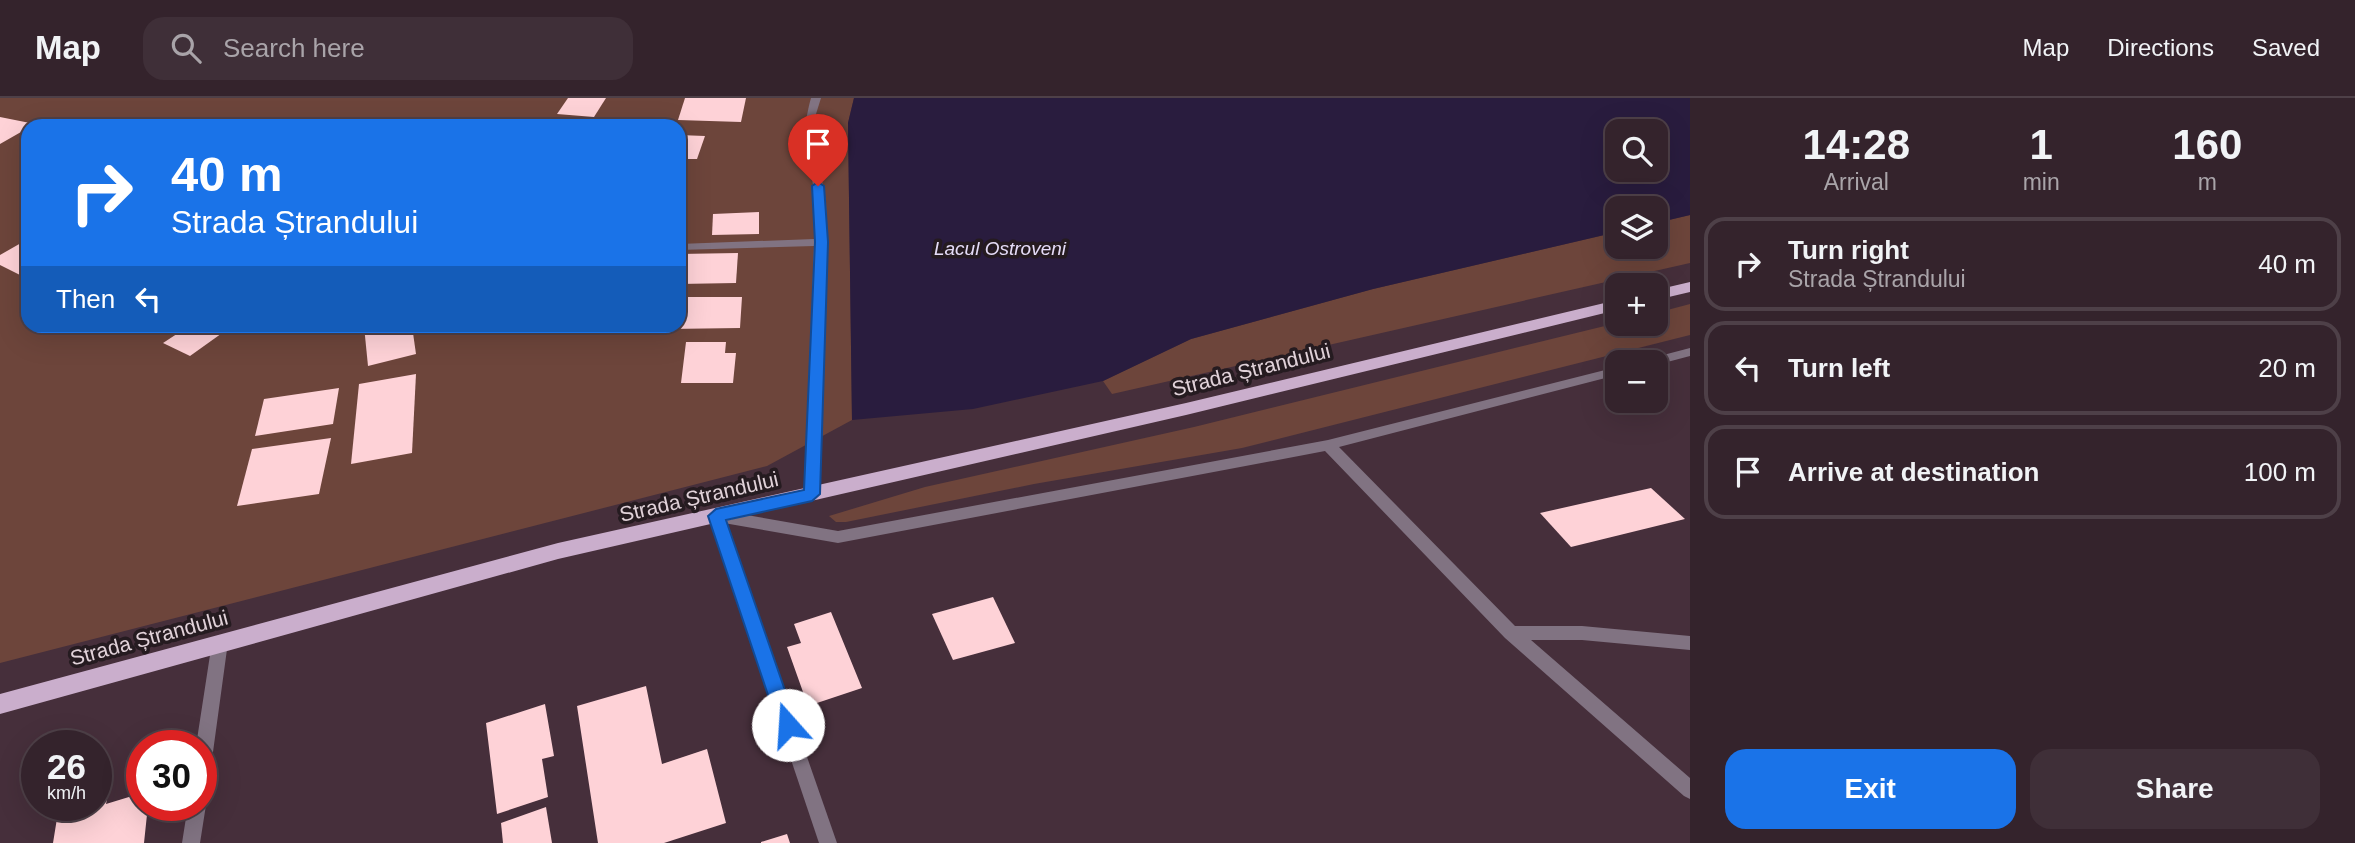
<!DOCTYPE html>
<meta charset="utf-8">
<style>
body{margin:0;font-family:Helvetica,sans-serif;background:#3f2f38;color:#f1f3f6;height:100vh;display:flex;flex-direction:column;font-size:26px;white-space:nowrap}
*{box-sizing:border-box;margin:0}
p{font-size:23px;color:#a9a4a9}
.icon{flex:none;width:38px;height:38px;fill:none;stroke:currentColor;stroke-width:2;stroke-linecap:round;stroke-linejoin:round}
.map{position:relative;flex:1;overflow:hidden}
.panel{display:flex;flex-direction:column;background:#34232c;width:665px}
.panel>*{flex:none}
.top-card{position:absolute;left:21px;top:21px;width:665px;height:214px;border-radius:21px;box-shadow:0 7px 28px #0002,0 0 0 2px #4e4048;background:#1a73e8;color:#fff;overflow:hidden}
.tools{position:absolute;left:1605px;top:21px;display:grid;gap:14px}
.tools a{display:grid;place-items:center;width:63px;height:63px;border-radius:14px;background:#34232c;box-shadow:0 7px 28px #0002,0 0 0 2px #4e4048;font-size:35px}
.speed{position:absolute;left:21px;top:632px;display:flex;gap:14px;font-size:35px;font-weight:700;text-align:center}
.speed>*{display:grid;place-content:center;width:91px;height:91px;border-radius:50%;background:#34232c;box-shadow:0 7px 28px #0002,0 0 0 2px #4e4048;line-height:1}
.speed small{font-size:18px;font-weight:400}
.speed .limit{border:10px solid #d22;background:#fff;color:#111}
.pin{position:absolute;display:grid;place-items:center;width:60px;height:60px;color:#fff;margin:-72px -30px;border-radius:50% 50% 50% 0;rotate:-45deg;box-shadow:0 0 7px #0007}
.pin .icon{rotate:45deg}
.me{position:absolute;width:77px;margin:-38px;rotate:341deg;stroke-linejoin:round;filter:drop-shadow(0 0 5px #0008)}
.turn{display:flex;align-items:center;gap:24px;height:147px;padding:0 35px;font-size:32px}
.turn .icon{width:91px;height:91px;stroke-width:2.5}
.turn b{display:block;font-size:49px;line-height:60px}
.then{display:flex;align-items:center;height:66px;padding:0 35px;background:#0003;gap:14px;font-size:26px}
.eta{display:flex;justify-content:space-evenly;align-items:center;height:119px;text-align:center}
.eta b{font-size:42px;font-weight:700;line-height:49px}
.button{display:flex;gap:14px;margin-top:auto;padding:14px 35px}
.button a{flex:1;height:80px;border-radius:21px;background:#1a73e8;color:#fff;font-size:28px;font-weight:700;line-height:80px;text-align:center}
.button a+a{background:#3f2f38;color:#f1f3f6}
ul{padding:0;list-style:none}
li{display:flex;align-items:center;gap:21px;height:94px;margin:0 14px 10px;padding:0 21px;border:4px solid #4e4048;border-radius:21px}
li div{flex:1}
li b{display:block;font-size:26px}
li em{font-style:normal}
header{display:flex;align-items:center;gap:42px;box-sizing:border-box;height:98px;padding:0 35px;background:#34232c;border-bottom:2px solid #4e4048}
header strong{font-size:33px}
nav{display:flex;gap:38px;margin-inline-start:auto;font-size:24px}
.search{width:490px;height:63px;background:#3f2f38;display:flex;align-items:center;gap:18px;box-sizing:border-box;padding:0 24px;border-radius:21px;color:#a9a4a9;font-size:26px}
main{display:flex;flex:1;min-height:0}
.map>svg:first-child{display:block}
</style>
<header>
<strong>Map</strong>
<div class="search"><svg class="icon" aria-label="search" viewBox="0 0 24 24"><circle cx="10" cy="10" r="6"/><path d="M15 15l6 6"/></svg>Search here</div>
<nav><a>Map</a><a>Directions</a><a>Saved</a></nav>
</header>
<main>
<div class="map">
<svg width="1690" height="745" viewBox="0 0 1690 745">
<rect width="100%" height="100%" fill="#462f3b"/>
<g fill="#6d453b" fill-rule="evenodd">
<path d="M0 0H854L848 25 852 322 767 368 0 565ZM28 28H679V228H28Z"/>
<path d="M1690 117V165L1112 296 1103 283 1191 241 1373 191 1617 134V149H1656V125Z"/>
<path d="M1690 206V237L1242 350 1034 386 846 424H836L829 418 925 389 1194 329 1617 225 1656 226V215Z"/>
</g>
<path fill="#291c3e" fill-rule="evenodd" d="M854 0H1690V117L1656 125V110H1617V134L1373 191 1191 241 1103 283 973 311 852 322 848 25ZM1617 33H1656V72H1617Z"/>
<g fill="#fed2d7">
<path d="M568 0H606L594 19 557 16Z"/>
<path d="M685 0H746L741 24 678 22Z"/>
<path d="M0 19 35 26 0 46Z"/>
<path d="M679 37 705 38 697 61H679Z"/>
<path d="M759 114V136L712 137 713 116Z"/>
<path d="M28 141V181L0 167V157Z"/>
<path d="M738 155 736 185 679 186V156Z"/>
<path d="M679 199H742L740 230 669 231V228H679Z"/>
<path d="M189 228H232L190 258 163 245Z"/>
<path d="M364 228H412L416 256 368 268Z"/>
<path d="M686 244H726L725 255H736L733 285H681Z"/>
<path d="M416 276 412 355 351 366 359 286Z"/>
<path d="M339 290 333 326 255 338 264 301Z"/>
<path d="M331 340 319 396 237 408 252 351Z"/>
<path d="M1651 390 1685 421 1571 449 1540 415Z"/>
<path d="M993 499 1015 545 953 562 932 516Z"/>
<path d="M831 514 862 590 808 608 787 549 801 545 794 526Z"/>
<path d="M646 588 662 666 707 651 726 725 664 745H598L577 608Z"/>
<path d="M545 606 554 658 542 661 548 699 497 716 486 625Z"/>
<path d="M109 692 106 706 142 695V707H148L144 745H53L59 708 96 707V696Z"/>
<path d="M546 709 552 745H503L501 725Z"/>
<path d="M787 736 790 745H761V744Z"/>
</g>
<g fill="none" stroke-linecap="round" stroke-linejoin="round">
<g fill="#817382" fill-rule="evenodd">
<path d="M1690 250V258L1656 267V264H1646L1648 261Z"/>
<path d="M1617 269V277L1339 349 1515 528H1582L1690 538V552L1582 542H1531L1690 680V701L1684 698 1505 540 1325 353 838 445 718 424 713 422 711 418 713 414 718 412 838 433 1328 342Z"/>
</g>
<g fill="#817382" fill-rule="evenodd">
<path d="M811 0H821L816 16 814 41 826 104 827 144 819 396 817 400H807L805 396 814 148 679 152V146L814 141C815 128 817 115 815 102 811 59 798 46 811 0Z"/>
<path d="M716 412 721 414 723 418 837 745H819L709 418 711 414Z"/>
<path d="M220 537 226 539 228 544 210 676 207 682 201 685V648H196L212 544 214 539Z"/>
<path d="M201 700 206 707 200 745H182L188 707H201Z"/>
</g>
<g fill="#caaecc" fill-rule="evenodd">
<path d="M1690 184V194L1656 202V192Z"/>
<path d="M1617 202V212L1186 317 558 461 0 616V596L558 445 1186 305Z"/>
</g>
</g>
<path fill="#1a73e8" stroke="#114b97" stroke-width="2" d="M818 84 824 88 828 144 820 396 812 403 726 422 797 627 794 634 788 637 781 634 778 627 708 418 716 411 804 392 815 144 812 88Z"/>
<g text-anchor="middle" stroke-width="7" stroke-linejoin="round" paint-order="stroke">
<g font-size="19" font-style="italic" fill="#e5dcf7" stroke="#251b20">
<text x="1000" y="157">Lacul Ostroveni</text>
</g>
<g font-size="21" fill="#e1d2d9" stroke="#251b20">
<text transform="translate(1251 272) rotate(-14)" y="7">Strada Ștrandului</text>
<text transform="translate(699 399) rotate(-13)" y="7">Strada Ștrandului</text>
<text transform="translate(149 540) rotate(-15)" y="7">Strada Ștrandului</text>
</g>
</g>
</svg>
<div class="tools">
<a><svg class="icon" aria-label="search" viewBox="0 0 24 24"><circle cx="10" cy="10" r="6"/><path d="M15 15l6 6"/></svg></a>
<a><svg class="icon" aria-label="layers" viewBox="0 0 24 24"><path d="M12 4l9 5-9 5-9-5zM3 14l9 5 9-5"/></svg></a>
<a>+</a>
<a>−</a>
</div>
<div class="speed"><div>26<small>km/h</small></div><div class="limit">30</div></div>
<div class="pin" style="left:818px;top:88px;background:#d93025"><svg class="icon" aria-label="arrive" viewBox="0 0 24 24"><path d="M6 21V4h12l-3 4 3 4H6"/></svg></div>
<svg class="me" style="left:788px;top:627px" viewBox="-20 -20 40 40"><circle r="19" fill="#fff"/><path d="M0-13L10 11 0 6-10 11z" fill="#1a73e8"/></svg>
<div class="top-card">
<div class="turn"><svg class="icon" aria-label="right" viewBox="0 0 24 24"><path d="M7 20v-9h11M14 6l5 5-5 5"/></svg><div><b>40 m</b>Strada Ștrandului</div></div>
<div class="then">Then<svg class="icon" aria-label="left" viewBox="0 0 24 24"><path d="M17 20v-9H6M10 6l-5 5 5 5"/></svg></div>
</div>
</div>
<section class="panel">
<div class="eta">
<div><b>14:28</b><p>Arrival</p></div>
<div><b>1</b><p>min</p></div>
<div><b>160</b><p>m</p></div>
</div>
<ul>
<li><svg class="icon" aria-label="right" viewBox="0 0 24 24"><path d="M7 20v-9h11M14 6l5 5-5 5"/></svg><div><b>Turn right</b><p>Strada Ștrandului</p></div><em>40 m</em></li>
<li><svg class="icon" aria-label="left" viewBox="0 0 24 24"><path d="M17 20v-9H6M10 6l-5 5 5 5"/></svg><div><b>Turn left</b></div><em>20 m</em></li>
<li><svg class="icon" aria-label="arrive" viewBox="0 0 24 24"><path d="M6 21V4h12l-3 4 3 4H6"/></svg><div><b>Arrive at destination</b></div><em>100 m</em></li>
</ul>
<div class="button"><a>Exit</a><a>Share</a></div>
</section>
</main>
